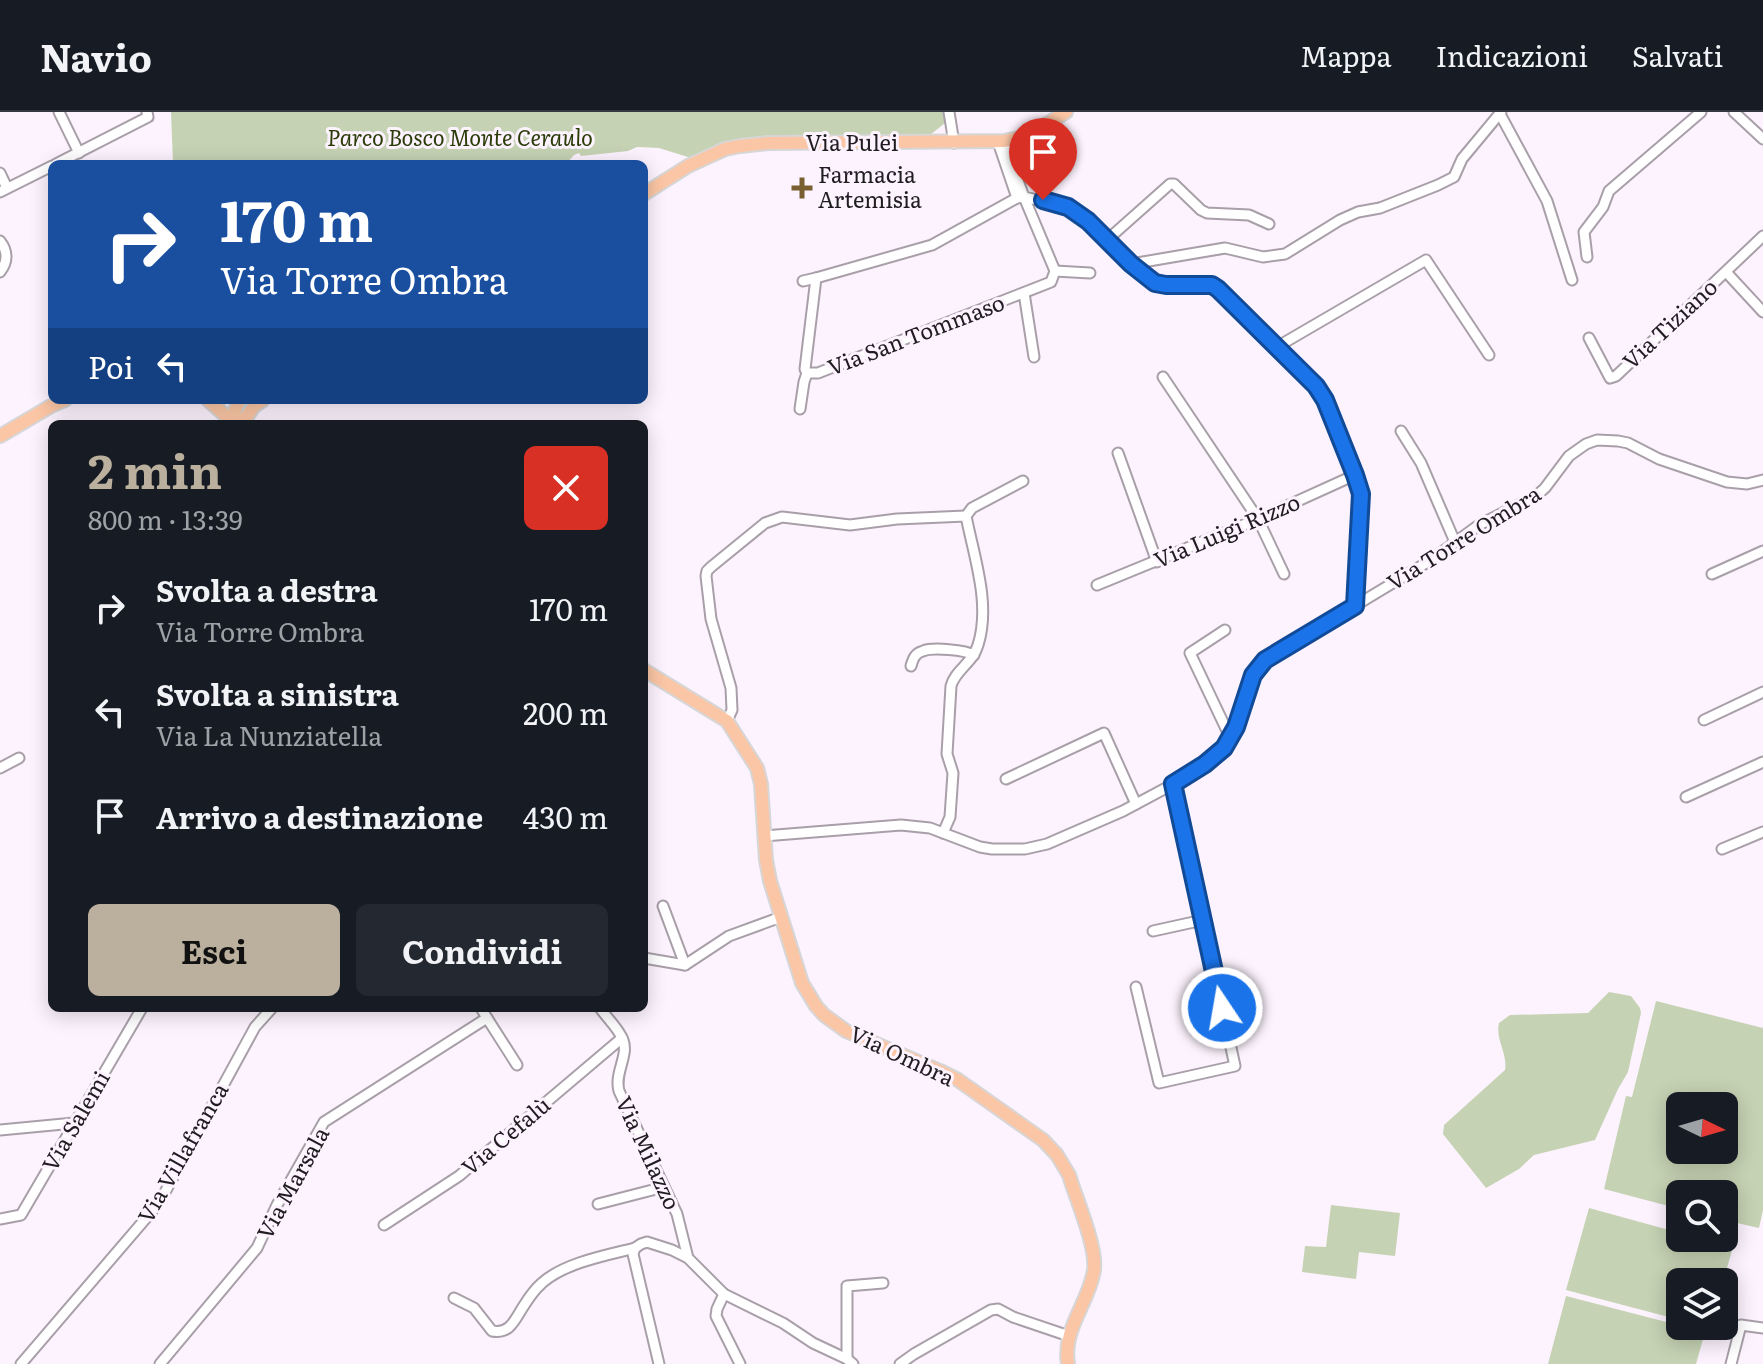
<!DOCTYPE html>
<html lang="it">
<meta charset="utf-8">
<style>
body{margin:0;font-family:Literata,serif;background:#242831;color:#f1f3f6;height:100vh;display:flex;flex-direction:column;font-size:30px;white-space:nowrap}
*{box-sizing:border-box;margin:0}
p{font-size:26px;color:#9ea1a6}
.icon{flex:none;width:44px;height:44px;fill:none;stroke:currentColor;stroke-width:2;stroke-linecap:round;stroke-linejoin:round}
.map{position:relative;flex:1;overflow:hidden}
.panel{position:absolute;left:48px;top:308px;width:600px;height:592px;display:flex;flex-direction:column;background:#171b24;border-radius:12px;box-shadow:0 4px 20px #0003}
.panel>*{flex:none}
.top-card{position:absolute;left:48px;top:48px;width:600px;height:244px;border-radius:12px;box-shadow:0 4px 20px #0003;background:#1a4fa0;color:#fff;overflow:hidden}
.needle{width:52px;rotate:95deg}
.tools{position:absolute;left:1666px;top:980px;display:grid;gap:16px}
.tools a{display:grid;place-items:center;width:72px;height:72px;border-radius:12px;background:#171b24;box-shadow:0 4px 20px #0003;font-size:40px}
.pin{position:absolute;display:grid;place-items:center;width:68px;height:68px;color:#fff;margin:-82px -34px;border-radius:50% 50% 50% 0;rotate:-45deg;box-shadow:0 0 8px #0007}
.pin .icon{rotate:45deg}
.me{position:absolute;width:88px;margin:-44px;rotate:348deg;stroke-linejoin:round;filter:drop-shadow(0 0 6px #0008)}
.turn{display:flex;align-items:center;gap:28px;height:168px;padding:0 40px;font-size:36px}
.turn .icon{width:104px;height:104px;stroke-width:2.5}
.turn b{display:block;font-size:56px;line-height:68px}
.then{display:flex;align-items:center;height:76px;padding:0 40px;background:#0003;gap:16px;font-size:30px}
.round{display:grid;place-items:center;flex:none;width:84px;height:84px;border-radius:12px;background:#242831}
.head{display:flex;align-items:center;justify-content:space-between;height:136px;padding:0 40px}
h1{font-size:48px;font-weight:700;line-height:60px;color:#bbb09d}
.action{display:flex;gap:16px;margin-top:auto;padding:16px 40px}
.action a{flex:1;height:92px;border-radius:12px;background:#bbb09d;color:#111;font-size:32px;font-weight:700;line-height:92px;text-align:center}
.action a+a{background:#242831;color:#f1f3f6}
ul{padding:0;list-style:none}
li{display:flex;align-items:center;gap:24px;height:104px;padding:0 40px}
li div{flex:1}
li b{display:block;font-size:30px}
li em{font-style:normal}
header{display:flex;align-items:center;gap:48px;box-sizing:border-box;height:112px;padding:0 40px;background:#171b24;border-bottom:2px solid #363941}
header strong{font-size:38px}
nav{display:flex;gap:44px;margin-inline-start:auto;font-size:28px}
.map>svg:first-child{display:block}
</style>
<header>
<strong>Navio</strong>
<nav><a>Mappa</a><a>Indicazioni</a><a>Salvati</a></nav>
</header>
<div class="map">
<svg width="1763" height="1252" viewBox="0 0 1763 1252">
<rect width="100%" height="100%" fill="#fdf3fe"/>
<g fill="#c5d2b3" fill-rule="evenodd">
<path d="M171 0H944L946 7 945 11 930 23 757 25 719 32 691 46 659 36 637 35 628 39 581 44 579 41 574 43 566 52H173Z"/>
<path d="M1609 880 1631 884 1640 896 1641 901 1628 960 1618 977 1595 1028 1534 1043 1519 1057 1486 1076 1443 1022 1444 1013 1505 958C1508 942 1495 927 1499 911L1510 903 1588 901Z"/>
<path d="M1656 889 1763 916V1098L1759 1116 1724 1108V1082H1680V1097L1604 1077 1626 984 1632 985ZM1680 994H1724V1038H1680Z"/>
<path d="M1331 1093 1400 1101 1395 1144 1359 1140 1356 1167 1302 1160 1305 1134 1326 1135Z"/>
<path d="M1589 1096 1680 1121V1126H1700L1733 1135 1723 1170H1680V1208L1566 1178Z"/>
<path d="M1566 1184 1705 1220 1696 1252H1548Z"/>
</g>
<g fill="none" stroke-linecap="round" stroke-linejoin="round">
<g stroke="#a89fa9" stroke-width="13">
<g id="minor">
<path d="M59 0 79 41"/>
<path d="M949 0 954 31"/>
<path d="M1734 0 1763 27"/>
<path d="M1500 2 1547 89 1572 168"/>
<path d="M998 30 1017 86 1024 85 1055 159 1051 170 818 261H807L805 257 816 166 932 133 1017 86"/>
<path d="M1005 33 1024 85 1068 95 1088 109 1141 161 1155 171 1166 173H1212L1316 274 1325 288 1355 363 1361 382 1355 494"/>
<path d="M56 52 148 5 147 0"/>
<path d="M0 61 7 76"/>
<path d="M0 80 52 54"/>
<path d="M1107 128 1170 72H1174L1201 98 1207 101 1249 103 1269 112"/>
<path d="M0 129C8 139 8 150 0 160"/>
<path d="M1587 145 1584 120 1603 95 1609 79 1701 0"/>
<path d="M1131 152 1225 136 1263 145 1285 142 1340 108 1358 100 1380 96 1438 73 1454 65 1462 47 1501 0"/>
<path d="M1055 159 1090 161"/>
<path d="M1726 160 1763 200"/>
<path d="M803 169 816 166"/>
<path d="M1024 181 1034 245"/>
<path d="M1589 226 1610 266 1616 264 1763 124"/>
<path d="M1275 236 1426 148 1489 243"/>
<path d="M1163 265 1258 407 1284 462"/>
<path d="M800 297 804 270 807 261"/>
<path d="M1401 319 1421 351 1455 430"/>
<path d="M1118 341 1157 450"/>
<path d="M966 404 972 396 1023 369"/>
<path d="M1712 462 1763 439"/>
<path d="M1097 473 1258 407 1355 363"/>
<path d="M1225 518 1190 541 1230 625"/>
<path d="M911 554C913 547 915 541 923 539 933 535 965 538 974 543"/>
<path d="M1704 608 1763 580"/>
<path d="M727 609 732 598 731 576 711 507 706 464 707 459 711 455 765 411 782 405 850 413 897 407 966 404"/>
<path d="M0 656 19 646"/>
<path d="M1006 667 1104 621 1136 692"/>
<path d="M1686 685 1763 650"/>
<path d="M943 721 950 705 953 661 947 642 951 574C955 558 973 551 978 533 991 492 974 445 966 404"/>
<path d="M764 724 901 713 930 716 980 735 992 737H1025L1047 732 1123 699 1166 676 1205 652 1224 636 1236 615 1253 563 1265 548 1431 448 1479 413 1536 384 1545 376 1569 344 1586 332 1597 328 1618 329 1628 331 1659 347 1727 370 1747 372 1763 368"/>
<path d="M1722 737 1763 720"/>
<path d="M663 794 685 853"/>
<path d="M1153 819 1203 808"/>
<path d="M644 846 685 853 729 824 781 805"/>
<path d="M1136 875 1159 971 1235 954 1173 672"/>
<path d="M600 896C607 906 619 917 623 928 629 944 614 961 619 979L677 1102 688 1146"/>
<path d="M487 906 517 953"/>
<path d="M0 1018 74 1011"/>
<path d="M598 1092 664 1075"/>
<path d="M0 1107 21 1103 142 896"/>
<path d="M384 1113 459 1064 622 926"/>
<path d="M635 1136 633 1142 659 1252"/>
<path d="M724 1182 717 1197 716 1204 740 1252"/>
<path d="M454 1186 474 1196 492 1219C510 1222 514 1209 523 1195 528 1187 535 1177 542 1171 564 1151 607 1143 635 1136L641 1132 647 1130 672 1138 688 1146 724 1182 783 1211 813 1231 847 1247 853 1252"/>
<path d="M847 1247V1174L883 1171"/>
<path d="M21 1252 153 1098 164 1082 255 915 272 896"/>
<path d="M160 1252 257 1136 277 1093 324 1010 487 906 481 896"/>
<path d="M900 1252 914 1242 991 1198 998 1197 1013 1205 1069 1224"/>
<path d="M1731 1252 1741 1213 1763 1216"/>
</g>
</g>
<g stroke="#d7d6d7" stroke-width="16">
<g id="major">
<path d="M644 82 688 54 725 37 740 34 768 31 1004 29 1028 24 1066 0"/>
<path d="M208 288 235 312"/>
<path d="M246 306 254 294 263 288"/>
<path d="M237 312 235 299 239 288"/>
<path d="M0 324 51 294 65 288"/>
<path d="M644 558 727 609 757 656 761 672 766 748 770 769 802 871 816 894 824 903 846 919 940 959 958 968 1043 1028 1057 1043 1069 1063C1076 1087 1097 1134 1094 1158 1089 1191 1062 1217 1068 1252"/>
</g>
</g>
<use href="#minor" stroke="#fff" stroke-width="9"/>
<use href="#major" stroke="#fbc6a5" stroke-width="12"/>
</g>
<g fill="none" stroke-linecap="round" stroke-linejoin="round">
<g stroke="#114b97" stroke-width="20">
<path id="route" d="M1043 88 1068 95 1088 109 1131 152 1155 171 1166 173H1212L1218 177 1316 274 1325 288 1355 363 1361 382 1355 494 1265 548 1253 563 1236 615 1224 636 1205 652 1173 672 1222 896"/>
</g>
<use href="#route" stroke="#1a73e8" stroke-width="14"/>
</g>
<path fill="#795e30" stroke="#fdf3fe" stroke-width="3" d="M798 64h8v8h8v8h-8v8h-8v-8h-8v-8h8z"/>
<g text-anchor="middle" stroke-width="6" stroke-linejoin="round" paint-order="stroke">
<g font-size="22" font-style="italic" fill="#2c3c09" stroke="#fdf3fe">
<text x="460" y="34">Parco Bosco Monte Ceraulo</text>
</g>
<g font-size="22" fill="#201d21" stroke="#fdf3fe">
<text x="852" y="39">Via Pulei</text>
<text transform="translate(1670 212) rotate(-43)" y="8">Via Tiziano</text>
<text transform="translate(916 223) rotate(-21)" y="8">Via San Tommaso</text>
<text transform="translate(1227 419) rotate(-23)" y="8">Via Luigi Rizzo</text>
<text transform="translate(1464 426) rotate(-32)" y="8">Via Torre Ombra</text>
<text transform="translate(902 944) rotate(25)" y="8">Via Ombra</text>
<text transform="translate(76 1009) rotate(-60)" y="8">Via Salemi</text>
<text transform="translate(506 1024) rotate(-40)" y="8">Via Cefalù</text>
<text transform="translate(183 1041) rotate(-60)" y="8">Via Villafranca</text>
<text transform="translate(648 1041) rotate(65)" y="8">Via Milazzo</text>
<text transform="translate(293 1071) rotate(-61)" y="8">Via Marsala</text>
</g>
<g font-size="22" fill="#201d21" stroke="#fdf3fe" text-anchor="start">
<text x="818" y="71">Farmacia<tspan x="818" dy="25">Artemisia</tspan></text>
</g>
</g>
</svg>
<div class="tools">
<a><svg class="needle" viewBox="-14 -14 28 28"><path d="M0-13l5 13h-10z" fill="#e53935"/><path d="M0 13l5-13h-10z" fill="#9ea1a6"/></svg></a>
<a><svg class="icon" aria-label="search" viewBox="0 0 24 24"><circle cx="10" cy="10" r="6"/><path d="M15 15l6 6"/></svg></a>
<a><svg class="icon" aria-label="layers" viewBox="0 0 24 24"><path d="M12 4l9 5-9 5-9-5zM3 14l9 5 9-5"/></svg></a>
</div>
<div class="pin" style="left:1043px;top:88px;background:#d93025"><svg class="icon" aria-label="arrive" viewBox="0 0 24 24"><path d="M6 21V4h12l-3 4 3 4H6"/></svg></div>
<svg class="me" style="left:1222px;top:896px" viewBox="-20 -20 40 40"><circle r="17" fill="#1a73e8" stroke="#fff" stroke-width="3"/><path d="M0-11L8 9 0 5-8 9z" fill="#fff"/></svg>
<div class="top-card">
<div class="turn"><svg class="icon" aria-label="right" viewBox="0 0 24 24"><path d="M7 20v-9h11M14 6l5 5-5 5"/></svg><div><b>170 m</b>Via Torre Ombra</div></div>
<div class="then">Poi<svg class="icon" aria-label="left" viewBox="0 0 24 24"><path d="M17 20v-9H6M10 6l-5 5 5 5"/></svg></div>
</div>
<section class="panel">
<div class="head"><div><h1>2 min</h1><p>800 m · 13:39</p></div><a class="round" style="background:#d93025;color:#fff"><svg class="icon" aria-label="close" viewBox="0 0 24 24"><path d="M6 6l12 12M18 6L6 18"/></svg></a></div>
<ul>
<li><svg class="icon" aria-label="right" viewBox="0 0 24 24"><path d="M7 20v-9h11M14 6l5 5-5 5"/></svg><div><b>Svolta a destra</b><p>Via Torre Ombra</p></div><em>170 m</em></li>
<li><svg class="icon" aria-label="left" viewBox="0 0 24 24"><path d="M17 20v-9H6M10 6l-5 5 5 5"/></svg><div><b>Svolta a sinistra</b><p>Via La Nunziatella</p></div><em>200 m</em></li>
<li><svg class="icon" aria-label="arrive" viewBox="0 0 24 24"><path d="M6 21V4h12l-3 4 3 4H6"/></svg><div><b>Arrivo a destinazione</b></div><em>430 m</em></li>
</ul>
<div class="action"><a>Esci</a><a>Condividi</a></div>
</section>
</div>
